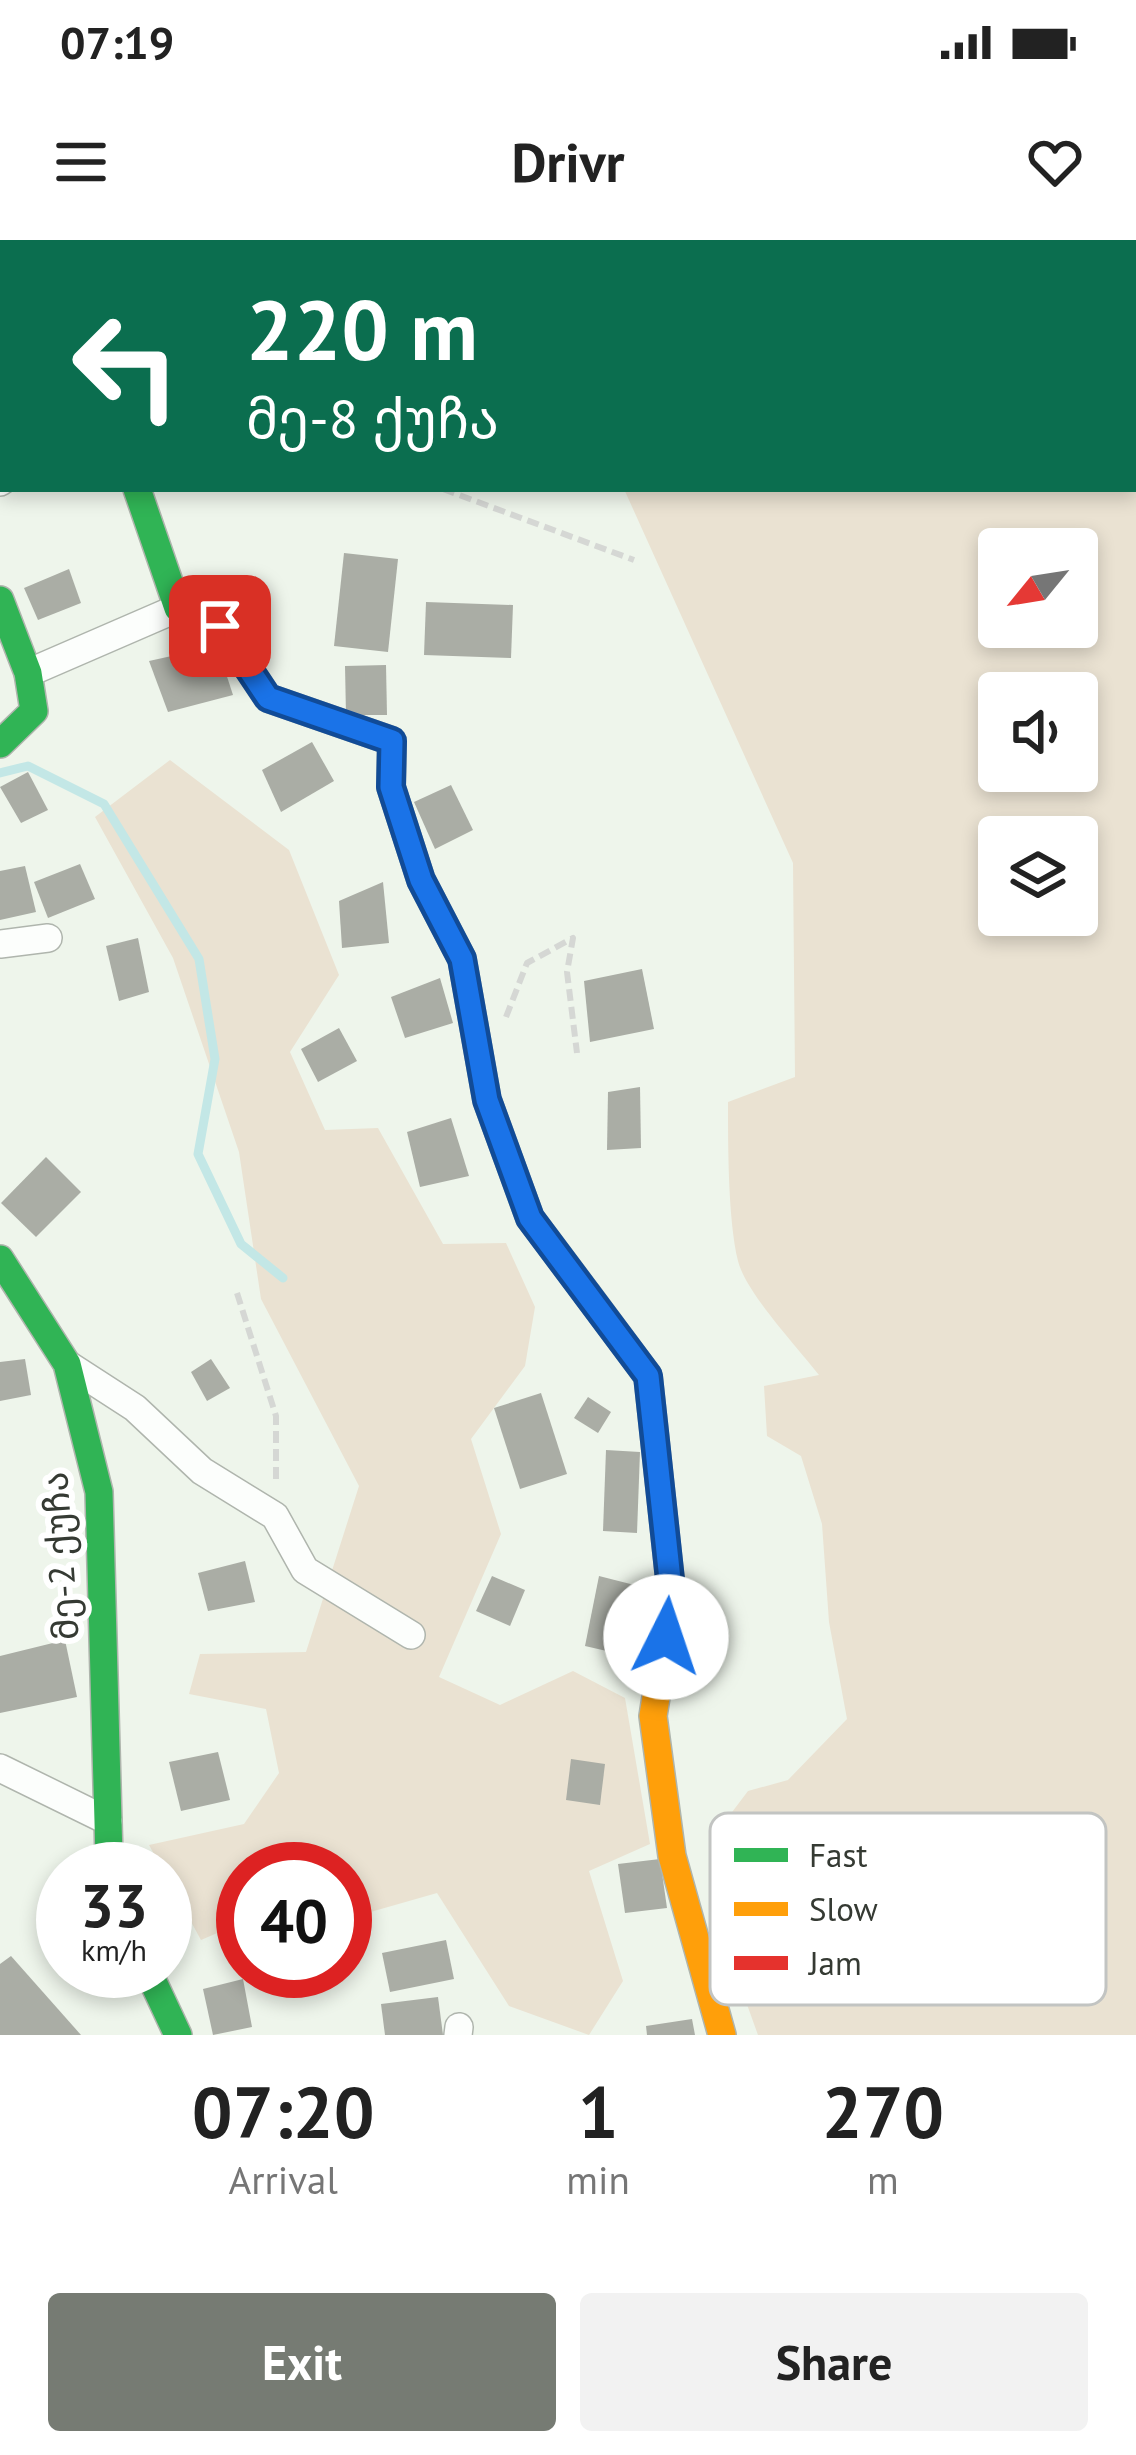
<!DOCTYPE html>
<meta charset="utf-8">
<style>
body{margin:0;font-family:"PT Sans","Noto Sans Georgian",sans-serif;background:#f2f2f2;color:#222;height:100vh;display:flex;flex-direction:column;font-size:45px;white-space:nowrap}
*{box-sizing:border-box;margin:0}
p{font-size:39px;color:#767676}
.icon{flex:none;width:66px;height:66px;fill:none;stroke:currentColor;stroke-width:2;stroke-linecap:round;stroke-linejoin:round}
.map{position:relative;height:1795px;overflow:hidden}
.sheet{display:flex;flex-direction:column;background:#fff;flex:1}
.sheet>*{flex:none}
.top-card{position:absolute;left:0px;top:0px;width:1137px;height:252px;box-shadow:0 6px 18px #0003;background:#0b6e4f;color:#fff;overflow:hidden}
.needle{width:78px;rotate:240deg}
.fabs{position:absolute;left:978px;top:288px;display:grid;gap:24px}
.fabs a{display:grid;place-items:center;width:120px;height:120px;border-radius:12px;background:#fff;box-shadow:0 6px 18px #0003;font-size:60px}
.speed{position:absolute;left:36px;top:1602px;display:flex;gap:24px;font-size:60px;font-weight:700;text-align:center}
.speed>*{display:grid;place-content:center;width:156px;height:156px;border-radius:50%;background:#fff;box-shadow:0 6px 18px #0003;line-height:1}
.speed small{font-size:30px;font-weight:400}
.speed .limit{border:18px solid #d22;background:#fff;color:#111}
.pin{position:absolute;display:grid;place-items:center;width:102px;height:102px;color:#fff;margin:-51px;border-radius:24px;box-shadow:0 6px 18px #0006}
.me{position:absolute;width:132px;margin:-66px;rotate:4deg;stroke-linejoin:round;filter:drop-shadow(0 0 9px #0008)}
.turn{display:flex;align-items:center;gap:42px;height:252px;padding:0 48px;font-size:54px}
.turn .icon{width:156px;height:156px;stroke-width:2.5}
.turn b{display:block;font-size:84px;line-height:102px}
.eta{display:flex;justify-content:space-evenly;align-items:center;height:204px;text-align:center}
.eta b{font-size:72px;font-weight:700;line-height:84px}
.cta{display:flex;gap:24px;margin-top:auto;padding:24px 48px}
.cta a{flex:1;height:138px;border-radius:12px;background:#767b73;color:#fff;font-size:48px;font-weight:700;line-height:138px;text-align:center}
.cta a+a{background:#f2f2f2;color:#222}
.status{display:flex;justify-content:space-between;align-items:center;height:84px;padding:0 60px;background:#fff;direction:ltr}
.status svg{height:33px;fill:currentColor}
header{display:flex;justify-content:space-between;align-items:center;height:156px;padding:0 48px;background:#fff;font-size:54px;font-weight:700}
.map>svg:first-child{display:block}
</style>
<div class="status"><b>07:19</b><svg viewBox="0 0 49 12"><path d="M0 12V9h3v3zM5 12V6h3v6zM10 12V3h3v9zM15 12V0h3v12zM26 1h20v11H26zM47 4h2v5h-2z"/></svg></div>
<header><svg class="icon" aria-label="menu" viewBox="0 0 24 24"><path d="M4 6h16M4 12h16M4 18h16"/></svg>Drivr<svg class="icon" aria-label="heart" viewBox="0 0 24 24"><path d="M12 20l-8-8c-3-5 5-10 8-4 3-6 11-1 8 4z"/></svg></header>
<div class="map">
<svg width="1136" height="1795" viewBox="0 0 1136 1795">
<rect width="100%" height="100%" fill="#eef5eb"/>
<g fill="#eae2d2" fill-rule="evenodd">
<path d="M512 0H1136V1795H758L722 1695 717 1592 748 1551 788 1540 847 1479 829 1382 822 1284 801 1216 767 1196 764 1146 819 1135C798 1108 746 1053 738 1021 728 980 728 906 728 862L795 837 793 623 624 249H1134V3ZM1077 309V387H999V309ZM1077 453V531H999V453ZM1077 597V675H999V597Z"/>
<path d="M170 520 289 610 339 735 290 812 325 890 378 888 443 1004 506 1003 535 1067 525 1126 471 1199 501 1294 439 1437 500 1465 573 1431 625 1458 650 1604 589 1631 623 1741 589 1795 509 1766 437 1653 367 1673 345 1670V1629H243V1682L201 1700 149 1605 244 1584 279 1533 266 1469 189 1454 200 1414 306 1412 359 1246 261 1059 239 912 173 718 95 577Z"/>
</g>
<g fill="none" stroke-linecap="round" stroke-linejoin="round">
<path stroke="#c3e7e6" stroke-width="9" d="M0 533 28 526 104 564 199 719 215 819 198 914 241 1004 283 1038"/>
</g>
<g fill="#aaada5">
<path d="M344 313 398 319 388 412 334 406Z"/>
<path d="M69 329 81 363 38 380 24 348Z"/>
<path d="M426 362 513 365 511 418 424 415Z"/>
<path d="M217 406 233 455 168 472 149 421Z"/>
<path d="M386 425 387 475H346L345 426Z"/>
<path d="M312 502 334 541 281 572 262 530Z"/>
<path d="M28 532 48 570 21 583 0 547Z"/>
<path d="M451 545 473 590 435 609 414 562Z"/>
<path d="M80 624 95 659 48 678 34 642Z"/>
<path d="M25 626 36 672 0 680V631Z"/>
<path d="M383 642 389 703 342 708 339 661Z"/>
<path d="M138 698 149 752 119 761 106 706Z"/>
<path d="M642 729 654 789 590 802 584 741Z"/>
<path d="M440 738 453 783 405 798 391 757Z"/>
<path d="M339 788 357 821 318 842 301 809Z"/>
<path d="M640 847 641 908 607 910 608 852Z"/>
<path d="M451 878 469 936 420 947 407 892Z"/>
<path d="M46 917 81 952 36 997 1 963Z"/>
<path d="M25 1119 31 1155 0 1161V1122Z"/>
<path d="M211 1119 230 1148 207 1161 191 1132Z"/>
<path d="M541 1153 567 1234 520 1249 494 1168Z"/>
<path d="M588 1157 611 1172 598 1193 574 1178Z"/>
<path d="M606 1210 640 1212 637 1293 603 1291Z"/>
<path d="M245 1321 255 1362 208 1371 198 1333Z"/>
<path d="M492 1336 525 1350 510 1386 476 1371Z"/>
<path d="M599 1336 650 1349 637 1418 585 1406Z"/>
<path d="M65 1400 77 1457 0 1473V1416Z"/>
<path d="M218 1512 230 1560 181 1571 169 1522Z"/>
<path d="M571 1519 605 1524 600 1565 566 1560Z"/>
<path d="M660 1619 667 1668 625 1673 618 1624Z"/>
<path d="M446 1700 454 1739 390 1752 382 1713Z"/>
<path d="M11 1716 81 1795H0V1724Z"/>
<path d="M243 1739 252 1787 213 1795 203 1749Z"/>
<path d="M438 1757 443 1795H385L381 1764Z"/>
<path d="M692 1779 695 1795H647L646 1786Z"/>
</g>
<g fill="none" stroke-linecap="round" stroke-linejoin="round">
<g stroke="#afb5ad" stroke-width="30">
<g id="street">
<path d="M56 0 57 3"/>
<path d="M0 242 3 240"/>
<path d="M28 433 178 368"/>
<path d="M0 704 48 698"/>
<path d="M67 1124 135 1168 202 1231 275 1276 305 1330 411 1395"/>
<path d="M0 1528 108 1581"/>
<path d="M458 1795 459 1787"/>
</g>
</g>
<g stroke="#afb5ad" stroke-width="30">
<g id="fast">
<path d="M137 249 178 368 220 386 268 458 392 501 391 547 421 640 462 719 487 860 530 978 587 1054"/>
<path d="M0 360 28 433 34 471 0 504"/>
<path d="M0 1019 67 1124 99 1252 109 1618 113 1629"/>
<path d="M148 1731 178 1795"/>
</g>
</g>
<g stroke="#afb5ad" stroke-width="30">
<path id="slow" d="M670 1340 672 1357 653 1476 672 1616 722 1795"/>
</g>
<g stroke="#afb5ad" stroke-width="30">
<path id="jam" d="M587 1054 648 1136 670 1340"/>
</g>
<g stroke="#d5d7d4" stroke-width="6" stroke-dasharray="12 6" stroke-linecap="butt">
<path d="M443 249 634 320"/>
<path d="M506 777 527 723 573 698 567 732 577 813"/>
<path d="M237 1053 276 1176V1243"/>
</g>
<use href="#street" stroke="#fcfefc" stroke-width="27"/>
<use href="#fast" stroke="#30b455" stroke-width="27"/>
<use href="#slow" stroke="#ff9f0a" stroke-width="27"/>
<use href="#jam" stroke="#e5322d" stroke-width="27"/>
</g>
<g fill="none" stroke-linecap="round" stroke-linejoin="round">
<g stroke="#114b97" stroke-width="30">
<path id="route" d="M220 386 268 458 392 501 391 547 421 640 462 719 487 860 530 978 648 1136 672 1358 666 1397"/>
</g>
<use href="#route" stroke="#1a73e8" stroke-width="21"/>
</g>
<g text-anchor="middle" stroke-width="12" stroke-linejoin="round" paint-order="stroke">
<g font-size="36" fill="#353a33" stroke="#fff">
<text transform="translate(60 1316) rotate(-94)" y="13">მე-2 ქუჩა</text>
</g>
</g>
<rect x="710" y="1573" width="396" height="192" rx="18" fill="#fff" stroke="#c2c4c2" stroke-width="3"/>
<rect x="734" y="1608" width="54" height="14" fill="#30b455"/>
<rect x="734" y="1662" width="54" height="14" fill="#ff9f0a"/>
<rect x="734" y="1716" width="54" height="14" fill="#e5322d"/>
<g font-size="33" fill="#353a33">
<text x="809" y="1627">Fast</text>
<text x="809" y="1681">Slow</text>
<text x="809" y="1735">Jam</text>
</g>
</svg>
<div class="fabs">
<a><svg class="needle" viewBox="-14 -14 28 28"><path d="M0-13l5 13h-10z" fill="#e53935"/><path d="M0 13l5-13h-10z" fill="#767676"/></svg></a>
<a><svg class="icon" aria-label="sound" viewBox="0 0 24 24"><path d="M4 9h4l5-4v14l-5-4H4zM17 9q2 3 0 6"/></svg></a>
<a><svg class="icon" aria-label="layers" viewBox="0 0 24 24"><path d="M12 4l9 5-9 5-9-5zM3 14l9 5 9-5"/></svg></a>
</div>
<div class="speed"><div>33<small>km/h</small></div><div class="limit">40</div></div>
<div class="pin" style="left:220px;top:386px;background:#d93025"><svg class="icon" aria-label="arrive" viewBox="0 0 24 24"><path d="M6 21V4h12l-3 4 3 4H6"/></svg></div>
<svg class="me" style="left:666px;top:1397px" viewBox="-20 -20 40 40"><circle r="19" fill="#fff"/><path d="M0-13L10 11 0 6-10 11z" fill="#1a73e8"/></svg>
<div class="top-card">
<div class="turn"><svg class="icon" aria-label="left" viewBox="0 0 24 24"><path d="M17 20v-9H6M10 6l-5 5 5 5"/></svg><div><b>220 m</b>მე-8 ქუჩა</div></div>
</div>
</div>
<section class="sheet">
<div class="eta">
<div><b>07:20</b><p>Arrival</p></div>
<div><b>1</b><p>min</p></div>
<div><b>270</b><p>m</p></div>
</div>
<div class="cta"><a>Exit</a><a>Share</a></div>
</section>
